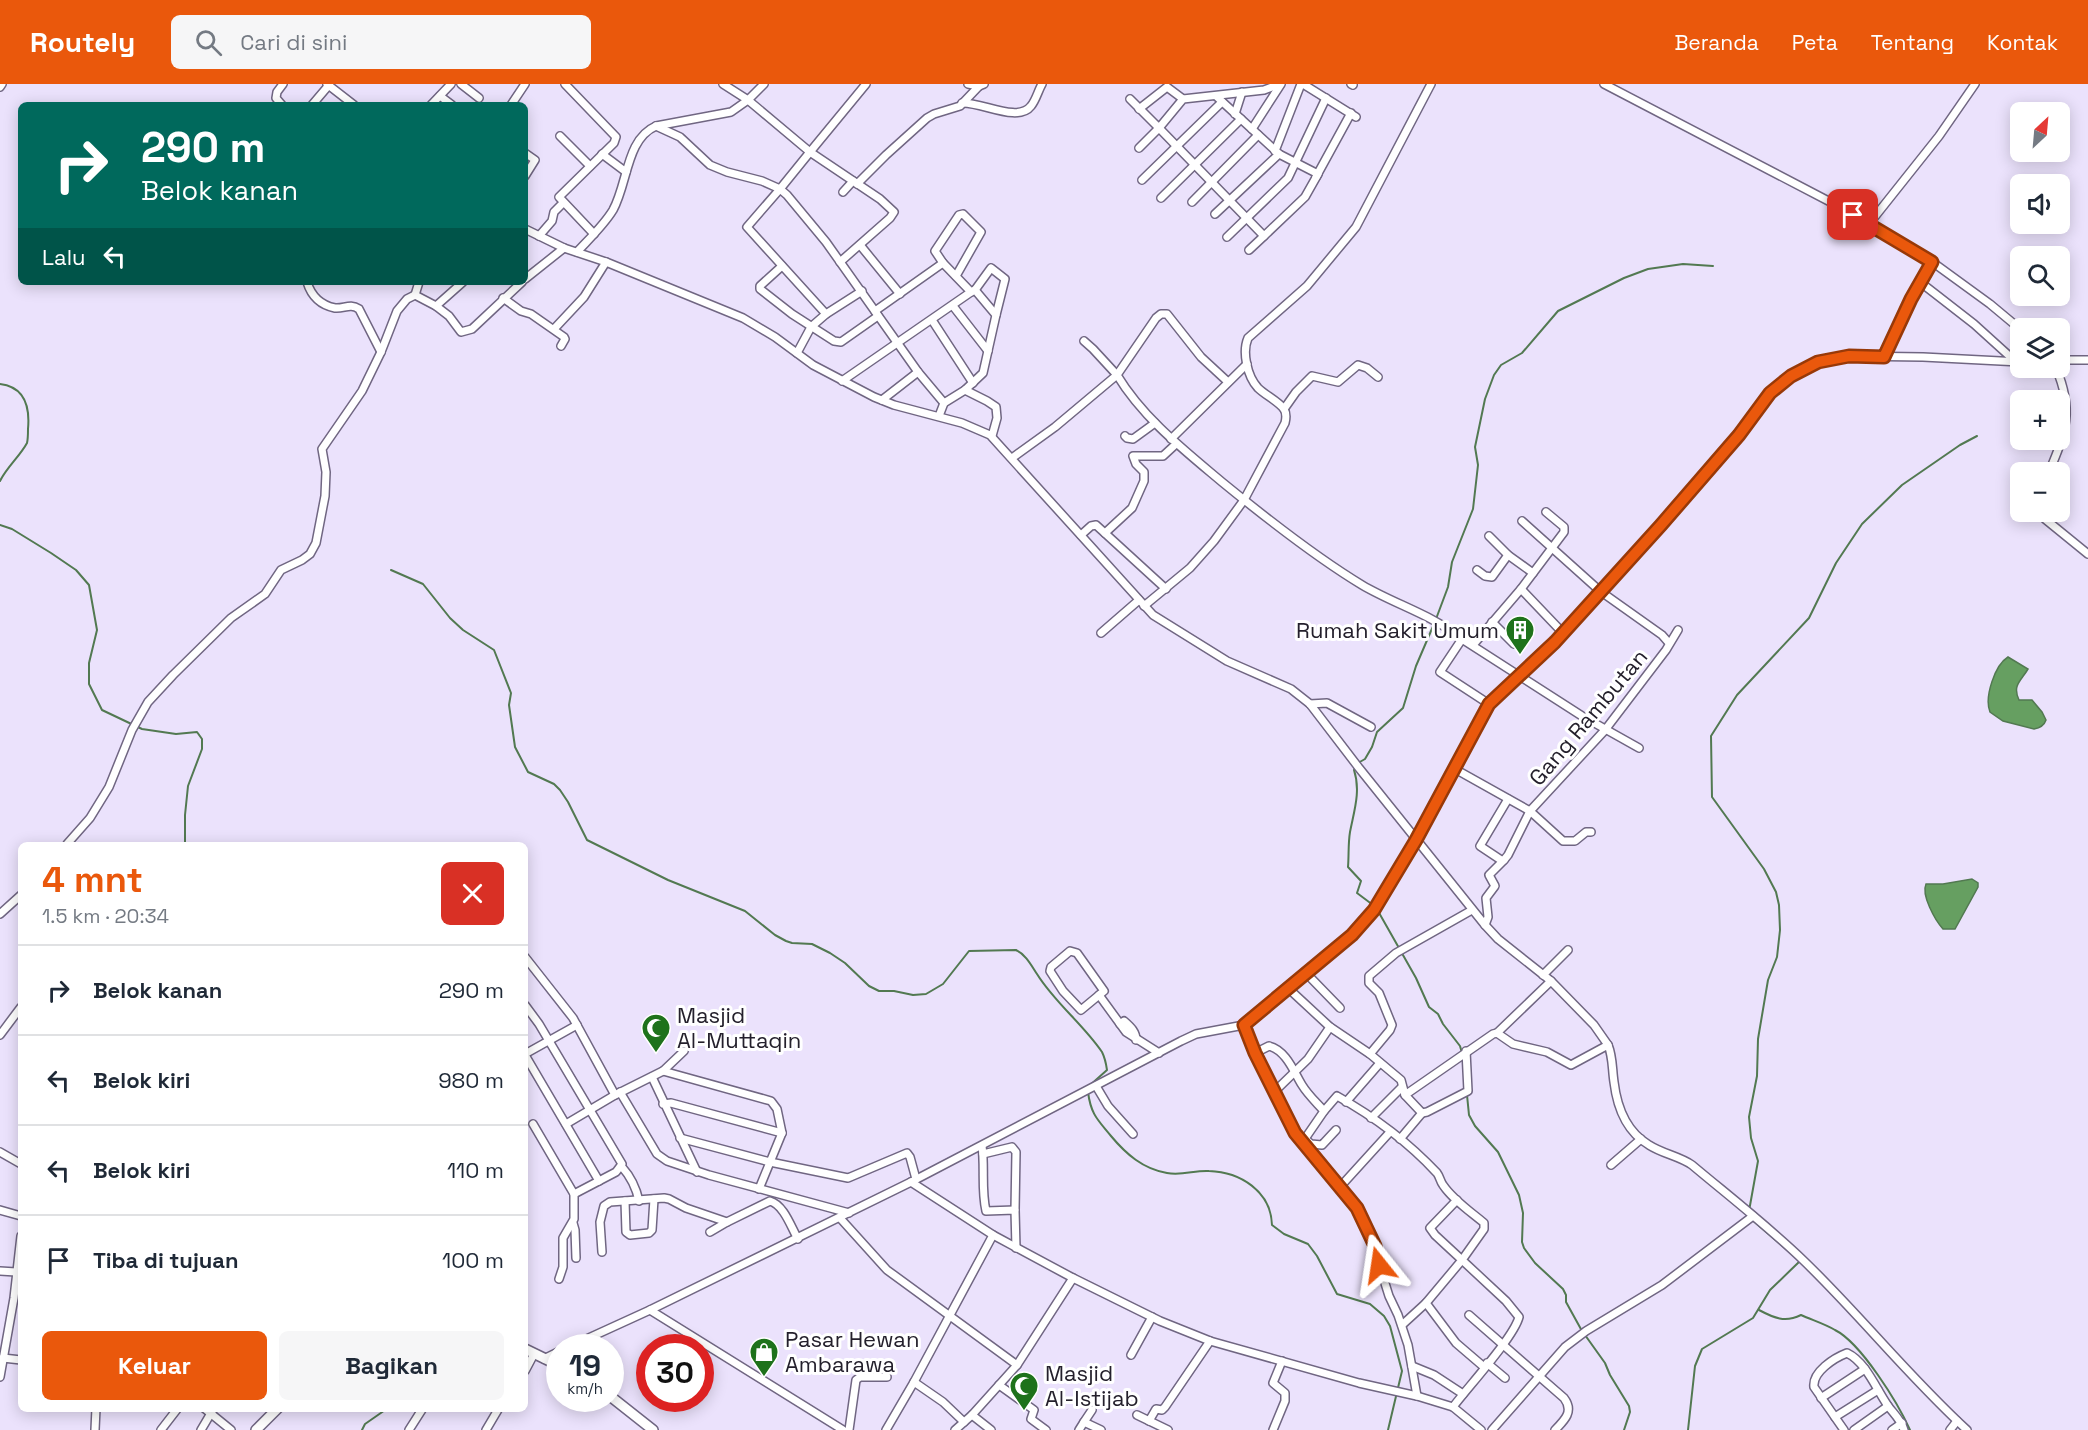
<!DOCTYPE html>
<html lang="id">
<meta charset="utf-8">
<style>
body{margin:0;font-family:"Space Grotesk",sans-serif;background:#f6f6f7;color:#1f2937;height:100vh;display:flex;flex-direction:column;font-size:22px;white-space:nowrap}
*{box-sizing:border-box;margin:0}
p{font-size:20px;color:#747a83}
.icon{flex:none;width:33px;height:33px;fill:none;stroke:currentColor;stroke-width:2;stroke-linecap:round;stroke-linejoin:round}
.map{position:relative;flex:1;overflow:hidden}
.sheet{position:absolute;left:18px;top:758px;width:510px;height:570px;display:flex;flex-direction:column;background:#fff;border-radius:9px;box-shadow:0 3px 15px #0003}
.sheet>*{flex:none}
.banner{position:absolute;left:18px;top:18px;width:510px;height:183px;border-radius:9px;box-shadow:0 3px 15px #0003;background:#00695c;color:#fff;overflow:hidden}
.needle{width:39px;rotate:26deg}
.fabs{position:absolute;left:2010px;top:18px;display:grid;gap:12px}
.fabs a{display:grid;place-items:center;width:60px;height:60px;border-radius:9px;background:#fff;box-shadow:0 3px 15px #0003;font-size:30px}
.speed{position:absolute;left:546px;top:1250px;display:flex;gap:12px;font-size:30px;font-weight:700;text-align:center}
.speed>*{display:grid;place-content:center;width:78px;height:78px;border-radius:50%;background:#fff;box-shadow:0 3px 15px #0003;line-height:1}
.speed small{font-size:15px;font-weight:400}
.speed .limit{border:9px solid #d22;background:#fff;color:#111}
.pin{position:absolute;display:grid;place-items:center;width:51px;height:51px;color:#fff;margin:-26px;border-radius:12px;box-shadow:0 3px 9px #0006}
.me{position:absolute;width:66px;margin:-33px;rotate:345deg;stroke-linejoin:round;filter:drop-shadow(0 0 4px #0008)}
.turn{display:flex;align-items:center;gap:21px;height:126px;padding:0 24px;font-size:27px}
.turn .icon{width:78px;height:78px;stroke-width:2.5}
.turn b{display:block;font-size:42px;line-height:51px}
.then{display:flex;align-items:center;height:57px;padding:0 24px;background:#0003;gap:12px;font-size:22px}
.round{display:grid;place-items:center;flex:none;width:63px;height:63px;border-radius:9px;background:#f6f6f7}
.overview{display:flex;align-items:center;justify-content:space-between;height:102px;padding:0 24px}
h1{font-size:36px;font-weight:700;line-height:45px;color:#ea580c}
.primary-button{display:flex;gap:12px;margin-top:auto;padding:12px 24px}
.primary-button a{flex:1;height:69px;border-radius:9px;background:#ea580c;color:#fff;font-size:24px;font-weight:700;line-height:69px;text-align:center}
.primary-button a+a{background:#f6f6f7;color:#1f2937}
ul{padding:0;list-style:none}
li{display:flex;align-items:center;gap:18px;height:90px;padding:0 24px;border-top:2px solid #e0e1e3}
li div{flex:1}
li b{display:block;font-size:22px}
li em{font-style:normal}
header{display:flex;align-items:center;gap:36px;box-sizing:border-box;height:84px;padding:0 30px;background:#ea580c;color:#fff}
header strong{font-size:28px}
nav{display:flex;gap:33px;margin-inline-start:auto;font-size:21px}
.search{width:420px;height:54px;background:#f6f6f7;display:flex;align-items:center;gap:15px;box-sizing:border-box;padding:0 21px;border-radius:9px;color:#747a83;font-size:22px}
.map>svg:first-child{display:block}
</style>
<header>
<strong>Routely</strong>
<div class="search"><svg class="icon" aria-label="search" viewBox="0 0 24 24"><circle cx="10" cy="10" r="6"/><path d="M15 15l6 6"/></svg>Cari di sini</div>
<nav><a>Beranda</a><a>Peta</a><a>Tentang</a><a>Kontak</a></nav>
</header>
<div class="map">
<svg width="2088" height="1346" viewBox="0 0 2088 1346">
<rect width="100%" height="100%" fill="#ebe2fc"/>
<g fill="#669f61" stroke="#527951" stroke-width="1.5">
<path d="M2008 573 2028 585C2021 597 2012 601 2019 616H2032L2042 628 2046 636C2044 642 2040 644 2034 645L2003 637 1990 628C1984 613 1995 581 2008 573Z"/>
<path d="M1972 795 1978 799V803L1955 845H1943C1935 836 1921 811 1926 800H1943Z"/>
</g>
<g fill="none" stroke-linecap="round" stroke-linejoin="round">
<g stroke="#527951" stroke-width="2">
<path d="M0 300C25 303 30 323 28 345 28 349 28 355 27 359 20 372 7 383 0 397"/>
<path d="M0 441 12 445 51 469 76 486 89 501 97 546 89 579V600L102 626 142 645 176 650 197 648 202 655V665L188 702 185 731V760"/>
<path d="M391 486 423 500 450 534 463 546 494 566 511 609 509 621 515 663 528 688 554 700 560 706 568 718 587 756 668 796 745 827 775 851 786 857 792 859 812 860 830 869 845 879 869 902 879 907H894L913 911 926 910 943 900 969 867 1016 866C1026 871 1031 881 1037 890 1055 919 1083 940 1102 968 1105 974 1106 979 1107 986L1088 1003"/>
<path d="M1436 535 1448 503 1452 478 1473 425 1478 381 1475 363 1485 315 1494 291 1501 281 1522 269 1558 227 1624 194 1648 185 1683 180 1713 182"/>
<path d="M1358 679 1365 675 1372 663 1377 648 1403 624 1416 582 1434 540"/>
<path d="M1355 684 1354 686C1361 707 1354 727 1350 748 1348 760 1349 771 1348 783L1361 797 1357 809 1373 821 1378 827 1416 894 1429 923 1438 930 1443 940 1460 962 1462 969"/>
<path d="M1088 1008C1091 1031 1098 1036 1111 1052 1126 1070 1143 1085 1167 1089 1182 1092 1195 1086 1209 1087 1240 1088 1271 1107 1272 1141L1284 1150 1308 1160 1317 1172 1337 1210 1370 1220 1384 1232 1390 1242 1402 1287 1388 1346"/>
<path d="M1467 1011 1469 1031 1475 1042 1498 1068 1519 1111 1523 1129 1522 1158 1524 1164 1535 1179 1563 1205 1566 1211V1218L1582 1247"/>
<path d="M1749 1127 1758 1077 1751 1054 1749 1033 1757 992 1758 955 1768 896 1777 873 1780 846 1779 821 1776 808 1764 785 1712 713 1711 652 1737 611 1809 534 1836 479 1862 440 1902 401 1960 361 1977 352"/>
<path d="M1751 1135 1794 1172"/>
<path d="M1759 1226C1774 1234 1785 1239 1801 1231 1812 1236 1825 1240 1835 1246 1861 1259 1898 1319 1910 1346"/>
<path d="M1585 1251 1605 1279 1610 1291 1629 1322 1630 1328 1624 1346"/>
<path d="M362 1346 365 1340 388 1324"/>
<path d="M1688 1346 1695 1282 1702 1265 1753 1234 1770 1206 1800 1177 1798 1176"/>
</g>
<g stroke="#706682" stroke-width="10">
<g id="minor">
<path d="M327 0 354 21"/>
<path d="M461 0 479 14"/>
<path d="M565 0 616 53 614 59 559 113 594 150"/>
<path d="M723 0 748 16 810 68 780 105 787 111 826 158 918 288 944 319"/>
<path d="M968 0 979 2 984 0"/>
<path d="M1303 0 1356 33"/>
<path d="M1351 0 1353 1"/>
<path d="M1604 0 1838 122 1924 172 1990 220 2020 245"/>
<path d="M0 3 2 0"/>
<path d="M440 12 452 21"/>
<path d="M1130 15 1159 44 1183 15 1264 6 1280 0"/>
<path d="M962 19C982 18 1018 39 1031 22 1036 16 1038 7 1042 0"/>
<path d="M282 21 276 14 277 8 283 0"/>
<path d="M312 21 329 1"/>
<path d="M431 21 451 0"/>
<path d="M511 21 525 0"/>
<path d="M1139 25 1167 3 1183 15"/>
<path d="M1235 30 1242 8"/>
<path d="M656 42 680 53 710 81 727 88 762 97 780 105 747 143 826 230"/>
<path d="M1252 45 1281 0"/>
<path d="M560 52 590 82"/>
<path d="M1139 64 1159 44 1264 152 1305 113 1318 90 1279 70 1216 12"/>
<path d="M1275 67 1301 0"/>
<path d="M525 69 535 76 525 92"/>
<path d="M602 70 626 88"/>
<path d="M1316 93 1351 29"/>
<path d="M1142 96 1222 18"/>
<path d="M857 100 886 71 927 34 934 30 960 22 979 2"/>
<path d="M843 108 853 97"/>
<path d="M1161 114 1241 35"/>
<path d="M1192 118 1258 51"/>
<path d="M1215 130 1279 70"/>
<path d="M1869 140 1939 52 1975 0"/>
<path d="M525 145 564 164 606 178 743 234 775 253 813 281 874 313 894 321 962 339 990 351 1153 531 1227 577 1291 605 1310 620 1359 684 1485 841 1498 855 1551 897 1594 941 1608 961 1571 981 1547 968 1513 960 1497 949 1493 950 1405 1011"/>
<path d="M539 152 552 137 554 128 563 119"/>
<path d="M1227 153 1288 94 1326 14"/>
<path d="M860 161 900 210"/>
<path d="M1249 166 1264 152"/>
<path d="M577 168C589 155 604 141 613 126 628 99 626 55 656 42L731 28 748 16 764 0"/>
<path d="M840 178 890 134 894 128 880 115 810 68 866 0"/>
<path d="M943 179 935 167 959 131 963 130 981 148 956 192"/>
<path d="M782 182 760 202V205L792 230 834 257 841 258 878 232"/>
<path d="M525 195 564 164"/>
<path d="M307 198C311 211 320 221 335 224 344 225 350 219 359 225L381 268"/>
<path d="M1920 198 1974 240 2016 278"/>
<path d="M975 206 991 184 1005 195 996 231"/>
<path d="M415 211 419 198"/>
<path d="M503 214 521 227 531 230 564 253 565 255 561 262"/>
<path d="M436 222 463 198"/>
<path d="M953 222 988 267"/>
<path d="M875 227 943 179 971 208 975 206 996 231 983 289 965 306 944 319 939 332"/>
<path d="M932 236 973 299"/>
<path d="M554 245 584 213 606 178"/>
<path d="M797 269 811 243 826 230 862 207"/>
<path d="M1884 273 1903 229 1932 178"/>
<path d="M2060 276H2088"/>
<path d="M842 297 971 208"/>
<path d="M1228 298 1201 273 1167 230H1161L1156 234 1117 291C1143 334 1184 366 1222 398 1266 434 1314 472 1362 501 1394 520 1433 531 1462 555L1440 588 1489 620"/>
<path d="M965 306 987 317 996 323 997 334 992 352"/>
<path d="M882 316 918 288"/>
<path d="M1284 325 1296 308 1312 292 1338 298 1358 281 1367 284 1378 293"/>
<path d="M1125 352 1127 354 1133 355 1155 339"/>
<path d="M1171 355 1247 280"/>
<path d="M1012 374 1055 343 1117 291 1093 265 1084 257"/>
<path d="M2049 388C2066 348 2074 326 2056 284"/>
<path d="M2042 428 2045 435 2088 470"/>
<path d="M1522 437 1600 507 1662 551 1669 559"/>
<path d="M1105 449 1132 424 1144 397V388L1136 380 1133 372H1163L1176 360"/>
<path d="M1081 451 1091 442 1096 441 1166 505"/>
<path d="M1489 452 1508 471 1533 489"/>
<path d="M1477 486 1485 492 1492 493 1508 471"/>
<path d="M1521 505 1563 549"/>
<path d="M1144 522 1190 484 1214 457 1244 416 1285 339C1286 335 1287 330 1284 325 1278 317 1265 311 1258 304 1247 292 1242 268 1248 254L1307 202 1356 143 1431 0"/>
<path d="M1492 538 1514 560"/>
<path d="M1101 549 1139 516"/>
<path d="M1462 555 1582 632 1639 664"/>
<path d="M1473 561 1521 505 1564 448V443L1546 428"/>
<path d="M1310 620 1327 619 1371 643"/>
<path d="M1455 685 1530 727 1563 757H1575L1586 748H1591"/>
<path d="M1508 715 1480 762 1501 776H1504L1508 771 1530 727 1605 646 1666 566 1678 546"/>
<path d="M67 760 90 734 109 703 132 646 148 618 173 591 231 534 265 510 281 486 302 476 310 470 316 459 325 412 326 388 322 365 362 307 381 268 397 227 407 215 415 211 436 222 449 232 461 248 472 245 522 198"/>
<path d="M0 830 21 811"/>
<path d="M1485 841 1488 833 1486 814 1495 802 1489 791 1504 776"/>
<path d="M1070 867 1077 869 1104 907 1081 926 1063 907 1050 887 1051 883Z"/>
<path d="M525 873 573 934 615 1011"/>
<path d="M1306 889 1340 924"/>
<path d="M1543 891 1568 866"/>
<path d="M1289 905 1330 943 1370 970 1401 996 1405 1011 1422 1029 1400 1055"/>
<path d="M1099 911 1126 948 1159 969"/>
<path d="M525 921 539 940 622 1080 616 1088 574 1110"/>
<path d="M1120 940 1124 937C1131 943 1136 948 1136 956"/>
<path d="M1244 941 1255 969 1295 1049 1357 1124 1368 1145 1389 1212 1398 1231 1408 1261 1417 1312"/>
<path d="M1497 949 1551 897"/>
<path d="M0 951 21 923"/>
<path d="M1608 961C1613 973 1612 985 1614 998 1617 1023 1627 1048 1649 1061 1663 1070 1679 1072 1692 1081 1729 1112 1769 1143 1804 1177 1860 1231 1909 1293 1967 1346"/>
<path d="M1255 969 1269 962C1286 966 1294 988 1302 1001 1308 1011 1317 1019 1324 1027L1302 1059"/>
<path d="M525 970 577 941"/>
<path d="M1370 970 1390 946 1392 941 1379 909 1369 899V892L1396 869 1472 826"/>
<path d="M525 971 599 1097"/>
<path d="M663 987 684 967"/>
<path d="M652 993 697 1088"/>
<path d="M1096 1002 1108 1022 1133 1050"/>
<path d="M620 1008 657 1070 667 1077 709 1091 849 1129"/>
<path d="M1273 1009 1308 975 1330 943"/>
<path d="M1346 1018 1380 979"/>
<path d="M663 1020 671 1019 782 1049 759 1105"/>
<path d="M1324 1027 1337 1012C1373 1032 1409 1059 1437 1089 1440 1093 1440 1097 1443 1101 1453 1116 1471 1128 1484 1139V1145L1462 1176 1506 1217 1519 1233C1514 1253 1468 1303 1453 1323"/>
<path d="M1422 1029 1427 1028 1468 1007 1466 967"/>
<path d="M1371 1034 1402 1003"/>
<path d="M533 1040 574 1110V1135L563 1154V1183L559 1195"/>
<path d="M566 1040 615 1011 663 987 771 1017 777 1025 782 1049"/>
<path d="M680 1054 770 1078 848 1094 907 1069 910 1073 916 1095"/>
<path d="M1304 1054 1311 1060 1322 1061 1336 1046"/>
<path d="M982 1062C985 1083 981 1105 986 1127L1015 1126 1016 1164"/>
<path d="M0 1068 21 1080"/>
<path d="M983 1070 1012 1063 1016 1068 1015 1126"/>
<path d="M1611 1081 1641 1055"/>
<path d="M622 1083C631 1093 636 1103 639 1117"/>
<path d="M1340 1103 1390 1048"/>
<path d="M1457 1116 1430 1144 1435 1151 1462 1176 1426 1219 1456 1259 1484 1283"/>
<path d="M625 1117 626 1148 630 1151 649 1149 652 1146 654 1115"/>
<path d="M0 1126 21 1132"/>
<path d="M840 1134 887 1186 1017 1281 972 1331 955 1346"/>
<path d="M573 1139 575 1146 576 1174"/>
<path d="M710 1148 727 1138"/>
<path d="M993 1151 1073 1194 1017 1281"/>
<path d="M602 1168 600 1138 604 1122 610 1118 664 1114 669 1115 686 1124 727 1138 770 1117C784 1121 791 1143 798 1155"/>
<path d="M0 1187 16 1188"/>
<path d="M1073 1194 1160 1237 1210 1257 1359 1299 1417 1312 1453 1323 1481 1346"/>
<path d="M650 1226 843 1346"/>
<path d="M1469 1231 1564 1314C1574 1327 1565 1336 1555 1346"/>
<path d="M1402 1241 1426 1219"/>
<path d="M569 1263 650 1226 911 1098 1181 957 1196 950 1244 941 1352 851 1377 821 1391 799 1489 620 1555 558 1661 441 1739 351 1770 309 1791 292 1818 278 1849 272 1923 273 2020 278"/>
<path d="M1131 1271 1152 1233"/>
<path d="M3 1274 21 1276"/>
<path d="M544 1275 560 1267"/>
<path d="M1487 1279 1505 1294"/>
<path d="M1412 1282 1434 1291 1463 1310"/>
<path d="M525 1287 534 1270"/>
<path d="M0 1293 14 1214 21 1152"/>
<path d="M914 1298 943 1318 964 1338"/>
<path d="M999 1301 1034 1326 1031 1335 1046 1346"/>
<path d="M1821 1314 1865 1285"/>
<path d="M204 1324 231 1346"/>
<path d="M972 1331 991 1346"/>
<path d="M1137 1331 1168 1346"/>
<path d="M1835 1333 1878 1306"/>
<path d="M1149 1337 1156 1325 1162 1326 1165 1323 1210 1257"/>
<path d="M1084 1338 1092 1326"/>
<path d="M95 1346 96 1324"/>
<path d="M161 1346 178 1324"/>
<path d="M201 1346 214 1324"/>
<path d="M409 1346 423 1324"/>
<path d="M486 1346 499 1324"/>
<path d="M849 1346 856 1296 860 1293H887"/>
<path d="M886 1346 914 1298 993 1151 911 1098"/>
<path d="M1079 1346 1084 1338 1101 1346"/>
<path d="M1273 1346 1285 1317V1309L1273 1299 1282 1277"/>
<path d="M1492 1346 1565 1263 1586 1247 1662 1201 1753 1132"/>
<path d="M1844 1346 1814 1303C1812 1288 1834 1274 1847 1269 1866 1278 1876 1305 1888 1322 1894 1330 1901 1336 1904 1346"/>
<path d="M1854 1346 1888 1322"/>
<path d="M1892 1346 1902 1339"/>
<path d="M1950 1346 1957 1337"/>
</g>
</g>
<g stroke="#706682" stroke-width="12">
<g id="major">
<path d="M525 1265 560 1282"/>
<path d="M610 1312 653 1346"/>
<path d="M256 1346 278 1324"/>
</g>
</g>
<use href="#minor" stroke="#fff" stroke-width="7"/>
<use href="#major" stroke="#fff" stroke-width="9"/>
</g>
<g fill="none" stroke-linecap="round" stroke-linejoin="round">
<g stroke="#983908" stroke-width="15">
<path id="route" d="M1379 1181 1375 1162 1357 1124 1295 1049 1255 969 1244 941 1352 851 1374 826 1416 756 1489 620 1555 558 1661 441 1739 351 1770 309 1791 292 1818 278 1849 272 1884 273 1911 215 1932 178 1853 131"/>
</g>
<use href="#route" stroke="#ea580c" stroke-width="10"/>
</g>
<defs>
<g id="building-pin" transform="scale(1.5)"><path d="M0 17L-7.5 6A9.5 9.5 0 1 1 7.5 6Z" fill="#1e721b" stroke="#fff"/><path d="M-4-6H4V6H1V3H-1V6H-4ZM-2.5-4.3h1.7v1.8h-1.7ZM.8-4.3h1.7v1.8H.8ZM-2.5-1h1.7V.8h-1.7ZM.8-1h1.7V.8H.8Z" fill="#fff"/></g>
<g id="mosque-pin" transform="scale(1.5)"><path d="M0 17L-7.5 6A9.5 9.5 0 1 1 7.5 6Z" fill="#1e721b" stroke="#fff"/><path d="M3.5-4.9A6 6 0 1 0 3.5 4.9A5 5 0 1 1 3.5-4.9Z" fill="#fff"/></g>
<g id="shop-pin" transform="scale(1.5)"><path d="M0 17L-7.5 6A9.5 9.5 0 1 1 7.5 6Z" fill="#1e721b" stroke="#fff"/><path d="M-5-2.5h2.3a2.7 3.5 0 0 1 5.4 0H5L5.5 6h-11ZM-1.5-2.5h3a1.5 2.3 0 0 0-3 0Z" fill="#fff"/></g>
</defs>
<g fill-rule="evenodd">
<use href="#building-pin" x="1520" y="546"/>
<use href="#mosque-pin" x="656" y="944"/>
<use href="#shop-pin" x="764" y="1268"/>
<use href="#mosque-pin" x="1024" y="1302"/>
</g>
<g text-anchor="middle" stroke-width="6" stroke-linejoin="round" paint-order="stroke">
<g font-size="22" fill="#24202c" stroke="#fff" text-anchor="start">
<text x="1499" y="554" text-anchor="end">Rumah Sakit Umum</text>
<text x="677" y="939">Masjid<tspan x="677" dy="25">Al-Muttaqin</tspan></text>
<text x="785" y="1263">Pasar Hewan<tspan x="785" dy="25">Ambarawa</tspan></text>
<text x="1045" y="1297">Masjid<tspan x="1045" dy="25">Al-Istijab</tspan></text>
</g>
<g font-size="22" fill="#24202c" stroke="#fff">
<text transform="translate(1588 633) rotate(-50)" y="8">Gang Rambutan</text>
</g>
</g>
</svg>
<div class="fabs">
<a><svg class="needle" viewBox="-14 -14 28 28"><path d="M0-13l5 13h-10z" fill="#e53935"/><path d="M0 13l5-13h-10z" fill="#747a83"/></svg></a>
<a><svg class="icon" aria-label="sound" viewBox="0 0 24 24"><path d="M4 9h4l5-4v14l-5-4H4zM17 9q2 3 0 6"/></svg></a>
<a><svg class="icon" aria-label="search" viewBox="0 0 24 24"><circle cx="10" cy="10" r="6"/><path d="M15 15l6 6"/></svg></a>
<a><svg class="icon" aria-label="layers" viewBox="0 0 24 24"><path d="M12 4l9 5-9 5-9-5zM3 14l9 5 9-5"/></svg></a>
<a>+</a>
<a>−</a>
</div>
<div class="speed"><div>19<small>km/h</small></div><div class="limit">30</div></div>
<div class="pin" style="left:1853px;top:131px;background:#d93025"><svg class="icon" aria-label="arrive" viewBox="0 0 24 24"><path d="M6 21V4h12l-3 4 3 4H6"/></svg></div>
<svg class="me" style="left:1379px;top:1181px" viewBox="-20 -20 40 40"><path d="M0-17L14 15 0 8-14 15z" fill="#ea580c" stroke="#fff" stroke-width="4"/></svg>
<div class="banner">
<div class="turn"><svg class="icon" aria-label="right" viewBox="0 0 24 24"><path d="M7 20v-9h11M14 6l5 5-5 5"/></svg><div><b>290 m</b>Belok kanan</div></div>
<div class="then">Lalu<svg class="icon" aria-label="left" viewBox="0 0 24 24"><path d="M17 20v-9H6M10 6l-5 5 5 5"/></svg></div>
</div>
<section class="sheet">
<div class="overview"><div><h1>4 mnt</h1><p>1.5 km · 20:34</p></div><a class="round" style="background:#d93025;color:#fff"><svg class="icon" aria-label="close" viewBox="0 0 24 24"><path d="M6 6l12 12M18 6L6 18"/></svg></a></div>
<ul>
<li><svg class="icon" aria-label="right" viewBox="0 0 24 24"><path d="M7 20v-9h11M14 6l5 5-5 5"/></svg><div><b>Belok kanan</b></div><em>290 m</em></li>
<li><svg class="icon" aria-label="left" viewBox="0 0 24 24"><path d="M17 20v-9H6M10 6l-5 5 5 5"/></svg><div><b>Belok kiri</b></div><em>980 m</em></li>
<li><svg class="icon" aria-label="left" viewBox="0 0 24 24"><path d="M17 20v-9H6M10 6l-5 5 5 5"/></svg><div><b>Belok kiri</b></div><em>110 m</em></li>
<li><svg class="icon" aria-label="arrive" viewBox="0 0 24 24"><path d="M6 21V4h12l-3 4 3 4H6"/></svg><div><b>Tiba di tujuan</b></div><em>100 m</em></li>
</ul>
<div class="primary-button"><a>Keluar</a><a>Bagikan</a></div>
</section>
</div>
